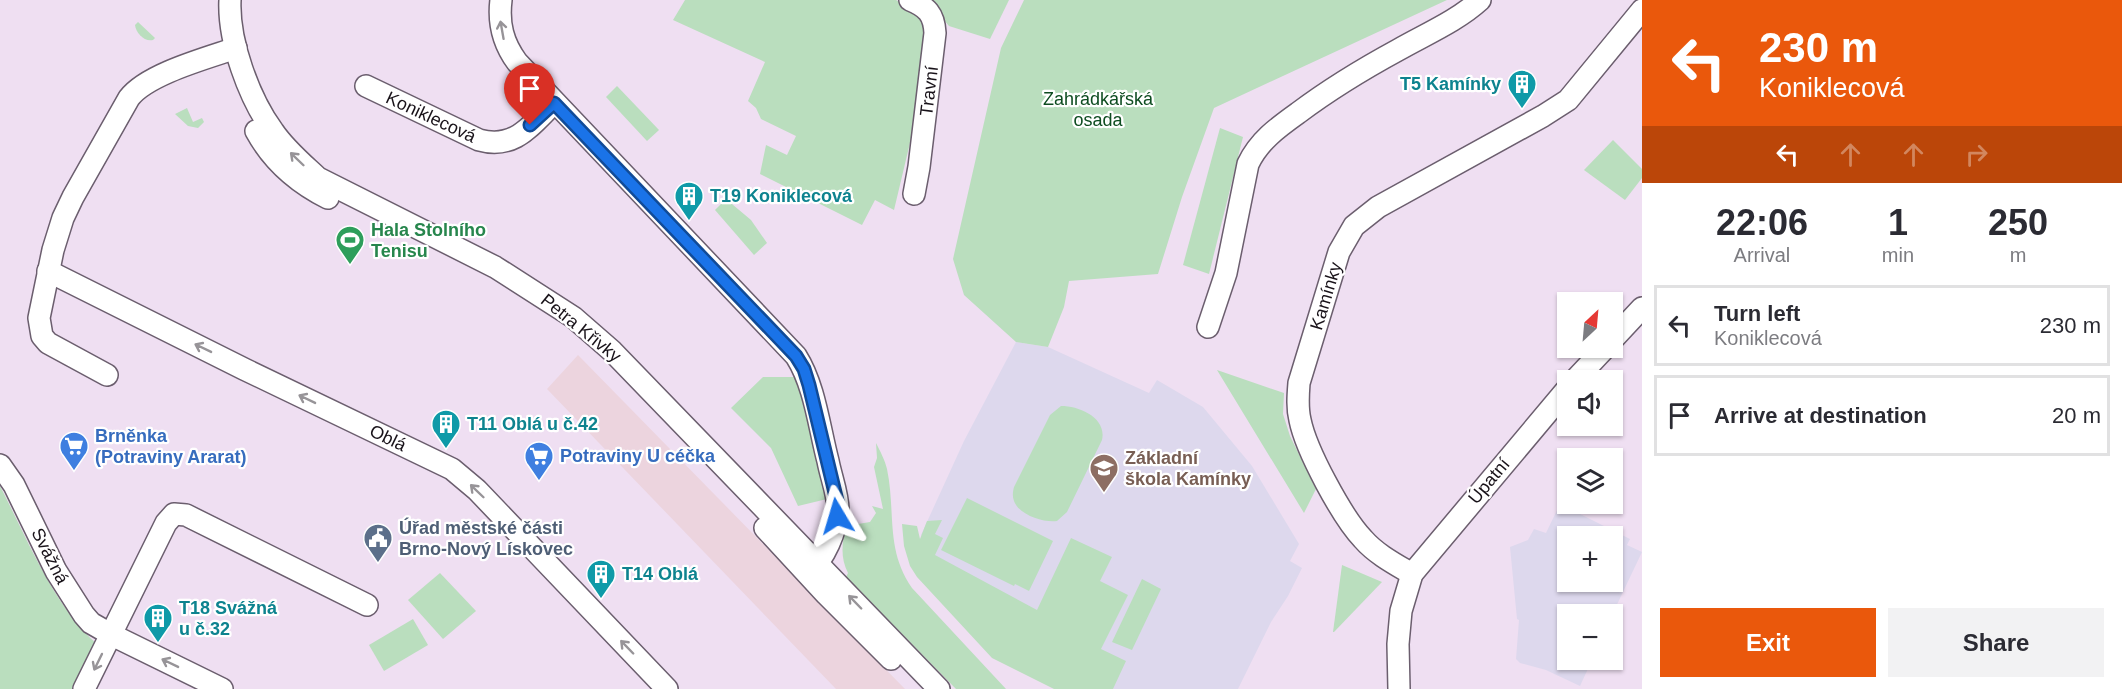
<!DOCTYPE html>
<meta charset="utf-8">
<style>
body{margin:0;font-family:Helvetica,sans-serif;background:#f2f2f3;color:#2b2b33;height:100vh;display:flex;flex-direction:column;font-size:22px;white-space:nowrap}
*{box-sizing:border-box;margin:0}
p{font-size:20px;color:#7c7c81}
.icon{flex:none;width:33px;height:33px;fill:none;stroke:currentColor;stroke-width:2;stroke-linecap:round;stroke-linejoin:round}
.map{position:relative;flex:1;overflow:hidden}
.drawer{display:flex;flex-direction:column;background:#fff;width:480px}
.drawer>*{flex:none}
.banner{background:#ea580c;color:#fff;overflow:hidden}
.needle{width:39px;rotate:26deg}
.fabs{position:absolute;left:1557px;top:292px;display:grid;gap:12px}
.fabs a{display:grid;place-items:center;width:66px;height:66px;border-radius:0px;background:#fff;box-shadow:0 2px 4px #0004;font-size:30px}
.pin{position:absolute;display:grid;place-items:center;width:51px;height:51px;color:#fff;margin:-62px -26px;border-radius:50% 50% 50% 0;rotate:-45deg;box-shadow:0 0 6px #0007}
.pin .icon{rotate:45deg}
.me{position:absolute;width:66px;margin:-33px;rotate:353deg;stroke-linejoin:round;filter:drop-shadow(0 0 4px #0008)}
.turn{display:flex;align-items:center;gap:21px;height:126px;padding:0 18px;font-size:27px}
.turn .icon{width:78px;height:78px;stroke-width:2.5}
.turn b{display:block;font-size:42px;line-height:51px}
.lanes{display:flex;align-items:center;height:57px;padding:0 18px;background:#0003;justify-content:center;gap:30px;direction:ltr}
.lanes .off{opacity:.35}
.eta{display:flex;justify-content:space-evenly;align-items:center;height:102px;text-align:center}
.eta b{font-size:36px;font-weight:800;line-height:42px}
.action{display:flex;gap:12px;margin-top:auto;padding:12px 18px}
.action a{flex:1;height:69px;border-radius:0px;background:#ea580c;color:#fff;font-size:24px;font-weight:800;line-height:69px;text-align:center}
.action a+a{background:#f2f2f3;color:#2b2b33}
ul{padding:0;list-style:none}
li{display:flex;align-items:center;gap:18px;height:81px;margin:0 12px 9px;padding:0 6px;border:3px solid #e1e1e2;border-radius:0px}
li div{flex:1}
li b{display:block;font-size:22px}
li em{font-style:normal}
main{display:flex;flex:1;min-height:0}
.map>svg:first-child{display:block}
</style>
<main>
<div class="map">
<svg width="1642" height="689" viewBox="0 0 1642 689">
<rect width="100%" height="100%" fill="#efdff2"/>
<path fill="#ecd4de" d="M578 355 905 689H836L547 389Z"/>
<g fill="#ddd8ed" fill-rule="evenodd">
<path d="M1016 342 1048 347 1149 393 1157 380 1203 407 1252 466 1299 544 1290 561 1302 568 1288 596 1271 622 1238 689H1099L958 593 921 535 964 441Z"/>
<path d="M1560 504 1630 539 1627 545 1642 552 1612 615H1568V660H1592L1580 686 1546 670 1520 663 1516 659 1519 620 1517 619 1510 547 1528 540 1534 529 1546 533ZM1568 537H1612V582H1568Z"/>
</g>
<g fill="#badebe">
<path d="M685 0H896L928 17 924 84 894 210 875 200 862 225 760 174 766 145 787 155 796 136 761 119 756 108 748 101 765 62 673 20Z"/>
<path d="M927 0H1009L990 39 949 26Z"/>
<path d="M1024 0H1447L1214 108 1182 197 1158 274 1069 281 1064 307 1048 347 1016 342 964 295 953 259 1001 48Z"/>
<path d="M138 22 155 38 153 40C144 42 136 33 135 25Z"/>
<path d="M617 86 659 130 647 141 606 97Z"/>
<path d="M187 108 193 122 202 118 204 122 198 128 188 126 175 114Z"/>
<path d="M1220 128 1243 137 1209 274 1183 265Z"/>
<path d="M1613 140 1642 169V178L1625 200 1584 170Z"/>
<path d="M726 199 751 220 767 243 754 255 715 210Z"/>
<path d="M1217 370 1284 393 1283 414 1290 436 1316 489 1304 513Z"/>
<path d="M763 377H796L827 499 798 506 771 448 731 408Z"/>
<path d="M1061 406C1080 406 1107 418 1102 440L1067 512 1057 521C1044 523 1019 515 1014 501 1012 496 1013 491 1014 487L1050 415Z"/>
<path d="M876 443C880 451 885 460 887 469 896 512 885 549 912 588L1006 689H956L846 577 848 573C840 557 842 543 846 526L870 522 876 513 872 506 883 509 874 467 877 458Z"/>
<path d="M0 486C26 536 54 607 97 644L76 689H0Z"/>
<path d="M967 498 1053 541 1029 591 1015 584 1014 586 941 550Z"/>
<path d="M942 520 935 534 943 538 935 555 1037 610 1071 538 1112 557 1100 581 1128 595 1101 649 1126 661 1113 689H1054L992 658 917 577 910 566 904 546 902 524 917 526 920 539 927 521Z"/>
<path d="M1342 565 1382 582 1334 632H1333Z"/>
<path d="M440 573 476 611 443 639 408 600Z"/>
<path d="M1142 579 1161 589 1132 650 1112 642Z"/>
<path d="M413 619 428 645 384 671 369 645Z"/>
</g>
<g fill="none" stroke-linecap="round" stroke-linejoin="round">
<g stroke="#6b5e6e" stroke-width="24">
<g id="minor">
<path d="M230 0C228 41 249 98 273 131 285 149 302 163 318 178L495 267 573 317 612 351 939 689"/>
<path d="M501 0C498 24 503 43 517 62L796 356C815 386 819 427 828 461 831 477 838 494 838 510 836 532 825 558 809 572"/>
<path d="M910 0C927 7 934 14 935 33L919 167 914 194"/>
<path d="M366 86 479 140C515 150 531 125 554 103"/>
<path d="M256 131C273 162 298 183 328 198"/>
<path d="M48 271 244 369 452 469 477 490 667 689"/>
<path d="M1208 327 1226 273 1248 164C1259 141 1277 128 1298 113 1330 89 1363 69 1398 50 1426 34 1457 21 1480 0"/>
<path d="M1612 340 1642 308"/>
<path d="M107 375 48 343 42 336 39 318 53 250 63 218 73 197 129 98C147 74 207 58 236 48"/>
<path d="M1574 381 1605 348"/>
<path d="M0 465 14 485 56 571 84 615 91 623 112 635 222 689"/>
<path d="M765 528 826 594 891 659"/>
<path d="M1412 574C1395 564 1376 554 1363 539 1342 517 1306 450 1300 420 1297 408 1298 396 1299 383L1339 252 1354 226 1378 207 1543 116 1568 100 1642 10"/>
<path d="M84 689 166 523 174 514 186 515 367 605"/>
<path d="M1399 689 1398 644 1401 611 1412 574 1568 388"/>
</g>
</g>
<use href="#minor" stroke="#fff" stroke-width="21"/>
</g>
<defs><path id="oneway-shaft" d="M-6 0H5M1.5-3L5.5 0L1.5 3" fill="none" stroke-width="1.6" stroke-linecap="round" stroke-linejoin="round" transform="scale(1.5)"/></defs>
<g stroke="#979498">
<use href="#oneway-shaft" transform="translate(502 30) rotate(-100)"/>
<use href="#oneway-shaft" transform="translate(297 159) rotate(-136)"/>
<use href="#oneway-shaft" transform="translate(203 348) rotate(-154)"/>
<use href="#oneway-shaft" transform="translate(307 399) rotate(-154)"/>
<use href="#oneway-shaft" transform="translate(477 491) rotate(-136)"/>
<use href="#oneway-shaft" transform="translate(855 602) rotate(-134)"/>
<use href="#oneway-shaft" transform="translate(627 647) rotate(-134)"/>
<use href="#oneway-shaft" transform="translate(98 662) rotate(116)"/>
<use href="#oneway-shaft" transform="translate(170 663) rotate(-154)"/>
</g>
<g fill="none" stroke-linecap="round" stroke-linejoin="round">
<g stroke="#114b97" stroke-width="15">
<path id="route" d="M530 125 554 103 796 356 804 369 809 385 837 501V516"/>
</g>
<use href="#route" stroke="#1a73e8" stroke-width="10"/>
</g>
<defs>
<g id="building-pin" transform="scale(1.5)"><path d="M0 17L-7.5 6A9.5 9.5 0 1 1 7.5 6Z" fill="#0f9aa8" stroke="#fff"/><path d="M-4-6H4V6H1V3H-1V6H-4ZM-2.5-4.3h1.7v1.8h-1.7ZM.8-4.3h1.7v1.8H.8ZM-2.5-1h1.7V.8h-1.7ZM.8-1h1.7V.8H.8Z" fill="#fff"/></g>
<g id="stadium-pin" transform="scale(1.5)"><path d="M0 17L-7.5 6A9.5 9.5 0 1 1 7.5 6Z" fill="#2e9e5b" stroke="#fff"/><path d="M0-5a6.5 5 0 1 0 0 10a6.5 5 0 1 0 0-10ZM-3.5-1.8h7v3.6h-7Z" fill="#fff"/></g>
<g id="supermarket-pin" transform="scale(1.5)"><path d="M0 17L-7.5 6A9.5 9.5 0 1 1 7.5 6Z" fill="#3f7fe0" stroke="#fff"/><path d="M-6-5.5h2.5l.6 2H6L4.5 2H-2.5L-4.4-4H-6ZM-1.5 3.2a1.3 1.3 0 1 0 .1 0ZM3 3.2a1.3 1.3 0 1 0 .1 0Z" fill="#fff"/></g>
<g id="school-pin" transform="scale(1.5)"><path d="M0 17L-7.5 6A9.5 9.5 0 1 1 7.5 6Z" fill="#8d6e63" stroke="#fff"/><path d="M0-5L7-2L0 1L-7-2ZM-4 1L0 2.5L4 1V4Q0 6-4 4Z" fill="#fff"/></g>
<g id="civic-pin" transform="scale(1.5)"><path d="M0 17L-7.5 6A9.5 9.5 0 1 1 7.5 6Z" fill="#5c6f8a" stroke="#fff"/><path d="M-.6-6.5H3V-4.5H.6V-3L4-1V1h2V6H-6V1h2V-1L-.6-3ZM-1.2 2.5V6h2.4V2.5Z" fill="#fff"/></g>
</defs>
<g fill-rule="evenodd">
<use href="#building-pin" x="1522" y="84"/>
<use href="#building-pin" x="689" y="196"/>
<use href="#stadium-pin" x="350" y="240"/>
<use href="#building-pin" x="446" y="424"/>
<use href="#supermarket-pin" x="74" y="446"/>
<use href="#supermarket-pin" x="539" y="456"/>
<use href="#school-pin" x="1104" y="468"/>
<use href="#civic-pin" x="378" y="538"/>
<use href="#building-pin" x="601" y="574"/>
<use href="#building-pin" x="158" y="618"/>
</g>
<g text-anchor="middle" stroke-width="4.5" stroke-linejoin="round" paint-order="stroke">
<g font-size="18" font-weight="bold" fill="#0d838f" stroke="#fff" text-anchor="start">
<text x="1501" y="90" text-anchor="end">T5 Kamínky</text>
<text x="710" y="202">T19 Koniklecová</text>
<text x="467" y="430">T11 Oblá u č.42</text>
<text x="622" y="580">T14 Oblá</text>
<text x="179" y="614">T18 Svážná<tspan x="179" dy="21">u č.32</tspan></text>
</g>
<g font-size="18" fill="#181219" stroke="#fff">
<text transform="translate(929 91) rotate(-83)" y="6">Travní</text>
<text transform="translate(431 117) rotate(25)" y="6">Koniklecová</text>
<text transform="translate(1326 296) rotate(-73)" y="6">Kamínky</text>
<text transform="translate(581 328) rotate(39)" y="6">Petra Křivky</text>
<text transform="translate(388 438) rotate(26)" y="6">Oblá</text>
<text transform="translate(1489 481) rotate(-50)" y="6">Úpatní</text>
<text transform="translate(50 556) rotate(63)" y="6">Svážná</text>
</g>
<g font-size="18" fill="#0d4c20" stroke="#fff">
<text x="1098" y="105">Zahrádkářská<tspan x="1098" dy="21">osada</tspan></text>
</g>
<g font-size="18" font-weight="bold" fill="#27864d" stroke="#fff" text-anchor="start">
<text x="371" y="236">Hala Stolního<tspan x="371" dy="21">Tenisu</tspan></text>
</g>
<g font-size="18" font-weight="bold" fill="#366cbe" stroke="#fff" text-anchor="start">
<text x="95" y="442">Brněnka<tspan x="95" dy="21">(Potraviny Ararat)</tspan></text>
<text x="560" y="462">Potraviny U céčka</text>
</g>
<g font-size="18" font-weight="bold" fill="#785e54" stroke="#fff" text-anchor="start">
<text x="1125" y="464">Základní<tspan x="1125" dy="21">škola Kamínky</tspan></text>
</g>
<g font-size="18" font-weight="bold" fill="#4e5e75" stroke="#fff" text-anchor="start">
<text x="399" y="534">Úřad městské části<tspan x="399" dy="21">Brno-Nový Lískovec</tspan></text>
</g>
</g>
</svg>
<div class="fabs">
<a><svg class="needle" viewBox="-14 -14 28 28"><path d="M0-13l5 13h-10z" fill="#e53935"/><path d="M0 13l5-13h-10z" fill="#7c7c81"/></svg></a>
<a><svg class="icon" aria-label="sound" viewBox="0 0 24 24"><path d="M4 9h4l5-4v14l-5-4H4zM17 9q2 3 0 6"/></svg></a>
<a><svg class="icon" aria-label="layers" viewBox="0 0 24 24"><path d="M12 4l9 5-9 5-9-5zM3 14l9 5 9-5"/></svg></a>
<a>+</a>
<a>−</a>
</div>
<div class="pin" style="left:530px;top:125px;background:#d93025"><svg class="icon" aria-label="arrive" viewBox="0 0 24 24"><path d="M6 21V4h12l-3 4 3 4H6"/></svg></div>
<svg class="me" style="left:837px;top:516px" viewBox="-20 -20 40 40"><path d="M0-17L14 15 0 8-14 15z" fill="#1a73e8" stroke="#fff" stroke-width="4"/></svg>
</div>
<section class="drawer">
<div class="banner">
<div class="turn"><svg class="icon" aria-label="left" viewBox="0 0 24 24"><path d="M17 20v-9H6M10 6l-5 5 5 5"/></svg><div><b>230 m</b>Koniklecová</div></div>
<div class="lanes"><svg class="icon" aria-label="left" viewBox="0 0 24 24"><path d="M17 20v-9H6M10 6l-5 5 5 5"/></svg><svg class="icon off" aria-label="ahead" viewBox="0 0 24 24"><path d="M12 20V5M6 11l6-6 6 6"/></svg><svg class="icon off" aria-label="ahead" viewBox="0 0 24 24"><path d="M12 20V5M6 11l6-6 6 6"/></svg><svg class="icon off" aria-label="right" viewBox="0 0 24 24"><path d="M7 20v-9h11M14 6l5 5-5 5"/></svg></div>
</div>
<div class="eta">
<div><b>22:06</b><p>Arrival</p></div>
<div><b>1</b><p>min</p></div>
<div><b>250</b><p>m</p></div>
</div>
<ul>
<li><svg class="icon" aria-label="left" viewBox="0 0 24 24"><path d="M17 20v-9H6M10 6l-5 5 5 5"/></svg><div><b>Turn left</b><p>Koniklecová</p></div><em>230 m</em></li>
<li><svg class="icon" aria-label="arrive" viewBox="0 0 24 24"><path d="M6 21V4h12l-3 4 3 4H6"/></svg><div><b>Arrive at destination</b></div><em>20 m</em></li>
</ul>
<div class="action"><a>Exit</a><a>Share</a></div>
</section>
</main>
